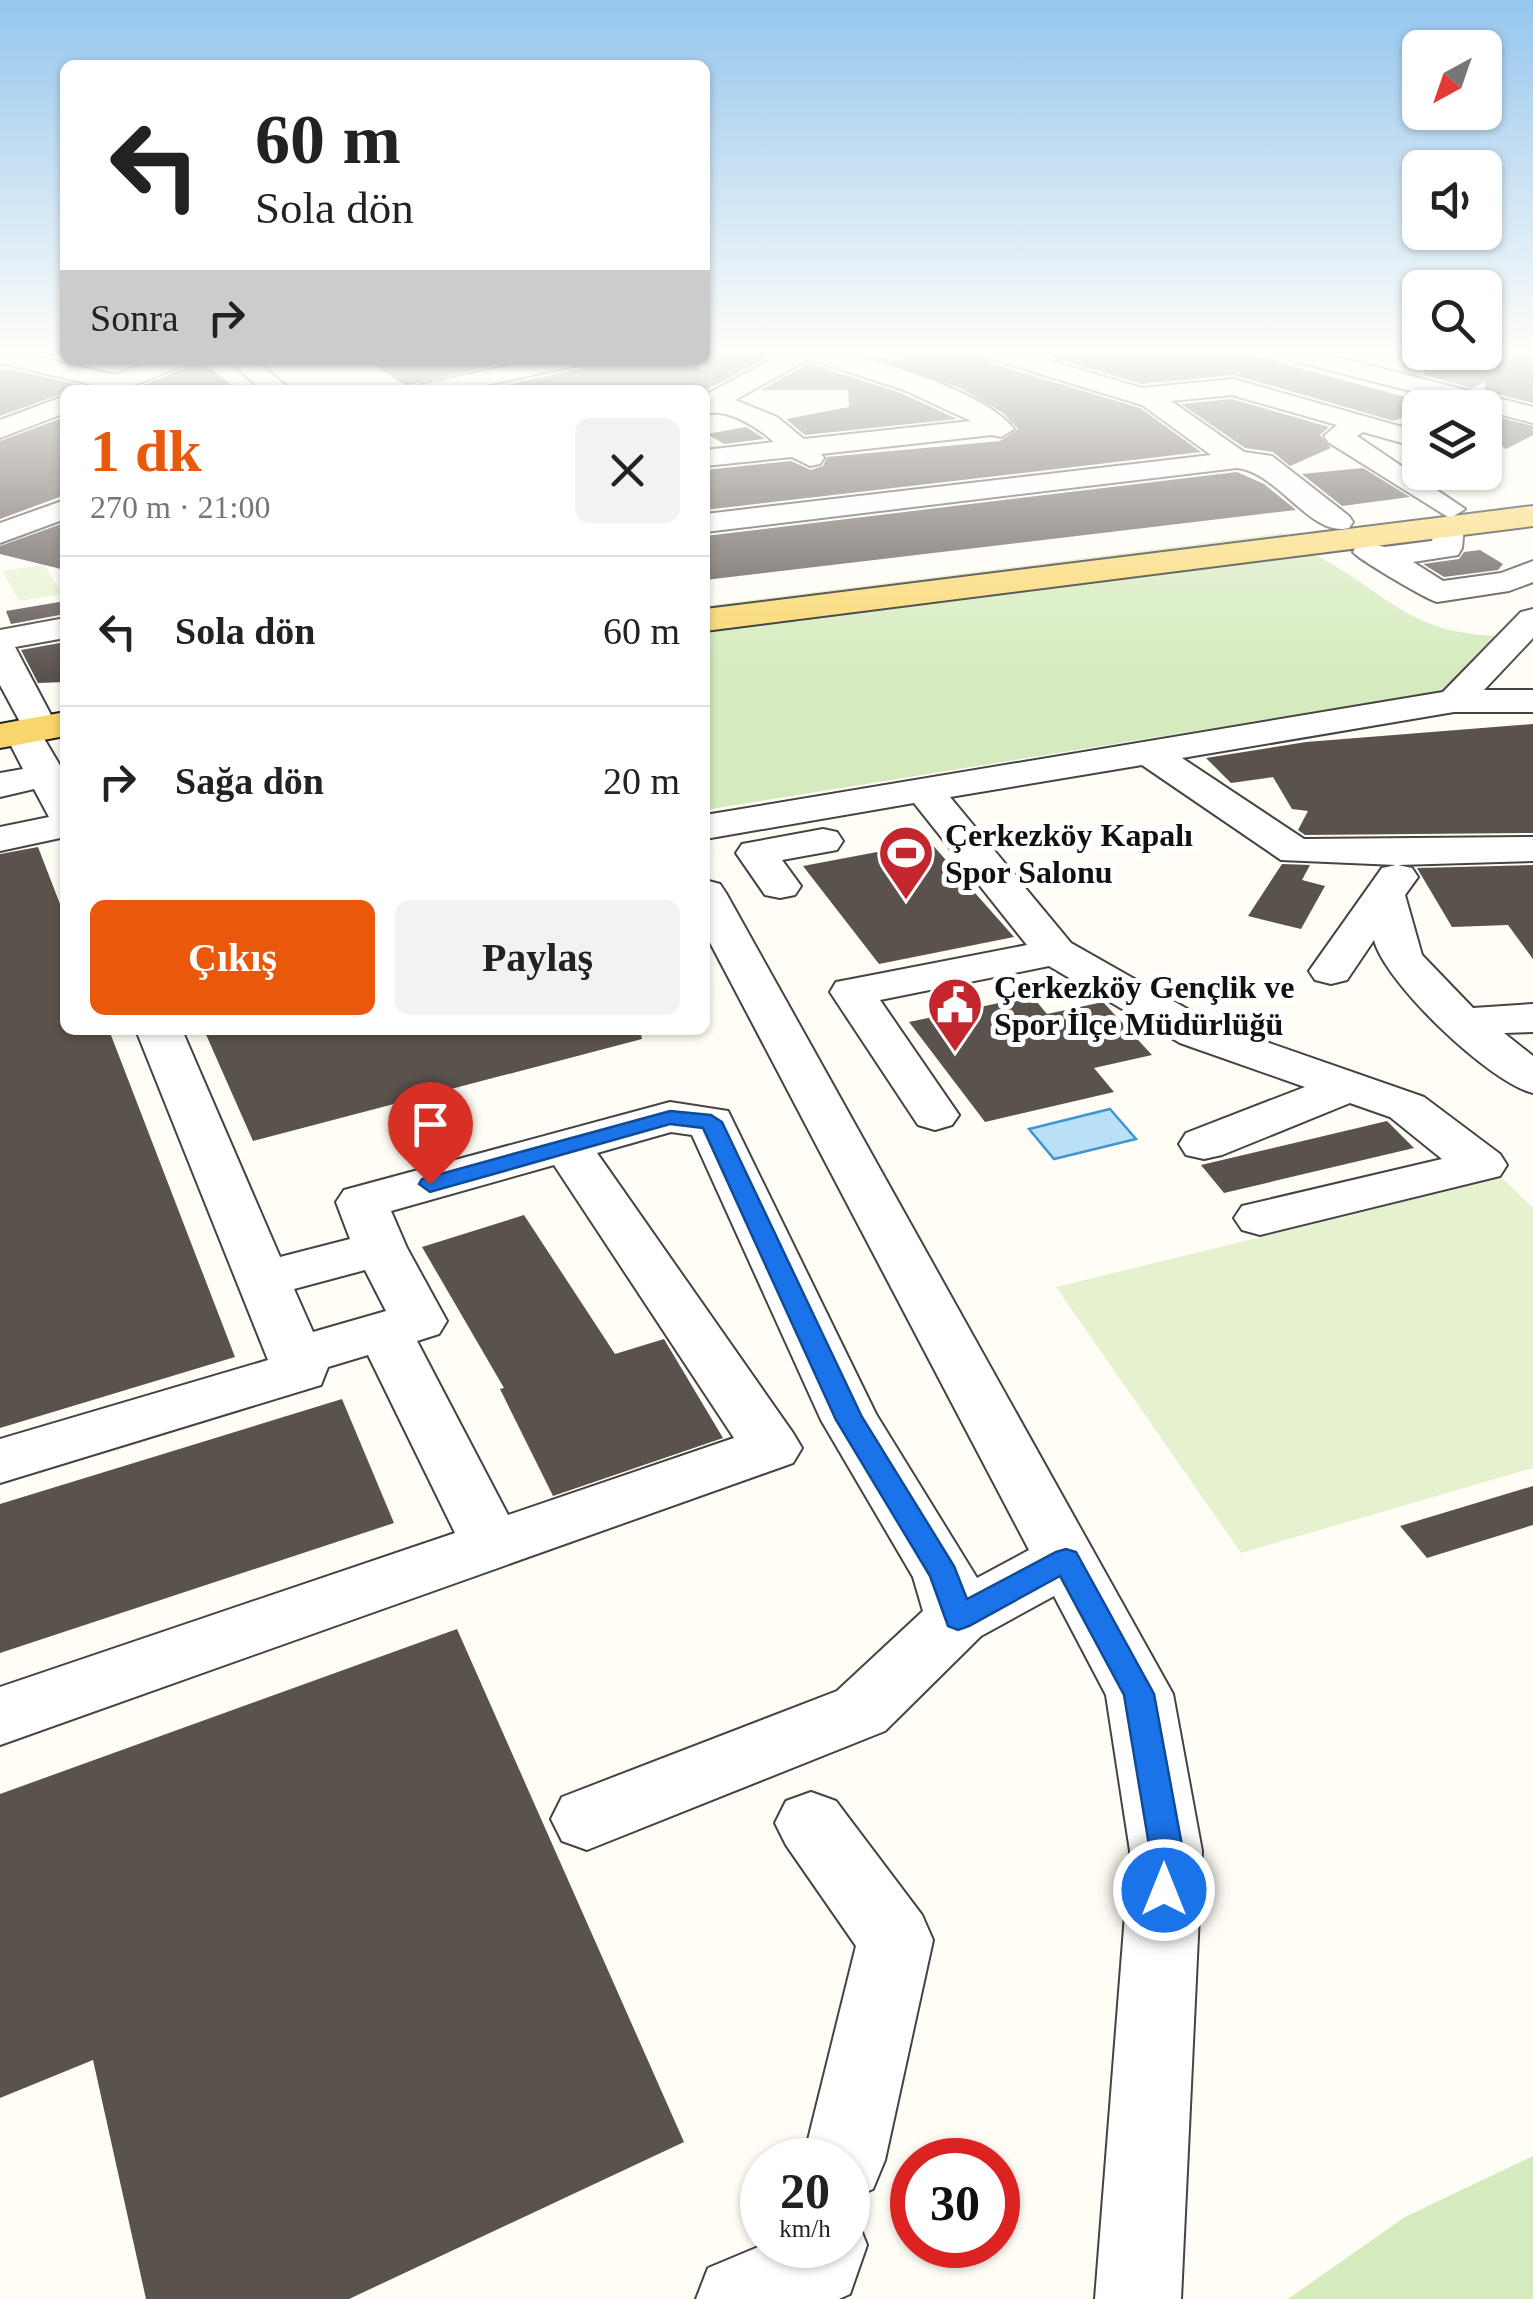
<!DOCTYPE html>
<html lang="tr">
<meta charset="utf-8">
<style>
body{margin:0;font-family:"Times New Roman",serif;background:#f2f2f2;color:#222;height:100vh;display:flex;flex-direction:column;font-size:38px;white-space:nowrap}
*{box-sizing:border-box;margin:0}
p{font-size:32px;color:#767676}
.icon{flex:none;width:55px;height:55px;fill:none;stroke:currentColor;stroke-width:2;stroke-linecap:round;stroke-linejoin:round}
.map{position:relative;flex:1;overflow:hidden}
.details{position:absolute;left:60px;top:385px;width:650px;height:650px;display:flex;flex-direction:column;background:#fff;border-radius:15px;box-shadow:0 2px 8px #0004}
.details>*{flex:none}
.top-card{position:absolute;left:60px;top:60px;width:650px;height:305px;border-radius:15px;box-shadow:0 2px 8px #0004;background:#fff;color:#222;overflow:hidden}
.needle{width:65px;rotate:220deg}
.controls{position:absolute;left:1402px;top:30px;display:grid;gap:20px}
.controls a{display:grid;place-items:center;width:100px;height:100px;border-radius:15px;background:#fff;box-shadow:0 2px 8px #0004;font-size:50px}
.speed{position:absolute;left:740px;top:2138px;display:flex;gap:20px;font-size:50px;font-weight:700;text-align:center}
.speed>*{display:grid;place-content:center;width:130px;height:130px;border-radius:50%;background:#fff;box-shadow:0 2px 8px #0004;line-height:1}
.speed small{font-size:25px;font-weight:400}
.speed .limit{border:15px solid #d22;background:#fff;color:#111}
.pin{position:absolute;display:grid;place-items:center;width:85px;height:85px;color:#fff;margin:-102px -42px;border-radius:50% 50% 50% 0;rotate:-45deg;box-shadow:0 0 10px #0007}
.pin .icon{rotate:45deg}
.me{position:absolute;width:110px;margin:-55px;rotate:0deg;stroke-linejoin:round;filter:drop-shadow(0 0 8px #0008)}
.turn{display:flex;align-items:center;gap:35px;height:210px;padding:0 30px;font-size:45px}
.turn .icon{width:130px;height:130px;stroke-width:2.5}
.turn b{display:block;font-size:70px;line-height:85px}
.then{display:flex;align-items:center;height:95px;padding:0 30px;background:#0003;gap:20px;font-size:38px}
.round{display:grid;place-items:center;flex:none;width:105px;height:105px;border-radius:15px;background:#f2f2f2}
.headline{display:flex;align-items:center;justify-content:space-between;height:170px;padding:0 30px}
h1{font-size:60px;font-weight:700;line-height:75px;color:#ea580c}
.primary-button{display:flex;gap:20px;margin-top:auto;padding:20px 30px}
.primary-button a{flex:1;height:115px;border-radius:15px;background:#ea580c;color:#fff;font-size:40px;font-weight:700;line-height:115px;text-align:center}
.primary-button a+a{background:#f2f2f2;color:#222}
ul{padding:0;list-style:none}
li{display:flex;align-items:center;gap:30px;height:150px;padding:0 30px;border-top:2px solid #e0e0e0}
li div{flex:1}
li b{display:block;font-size:38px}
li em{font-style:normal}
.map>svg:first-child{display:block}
</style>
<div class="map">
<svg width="1533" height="2299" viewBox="0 0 1533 2299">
<rect width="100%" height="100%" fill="#fffdf5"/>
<g fill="#d5ebbd">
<path d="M1284 533 1290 537 705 611V606Z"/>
<path d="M1316 555C1391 595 1409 635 1503 636L1448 690 705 810V631Z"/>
<path d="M1533 2156V2299H1288L1405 2217Z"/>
</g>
<g fill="#e6f2cf">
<path d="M44 565 62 594 19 601 3 571Z"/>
<path d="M1502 1178 1533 1208V1468L1241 1553 1056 1287Z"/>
</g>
<path fill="#b9e0f7" stroke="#3f96cf" stroke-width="2.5" d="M1110 1109 1136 1139 1054 1159 1029 1129Z"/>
<g fill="#5a524d">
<path d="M705 354H774L706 390H483L579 369 585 360H673L705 370Z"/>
<path d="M862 354 896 360 915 354H984L990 363 1140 408 1201 452 705 510V470L791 461 811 470 823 466 827 457 1000 441 1018 429 1003 413 962 389Z"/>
<path d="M1040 354H1248L1423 402 1424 398 1438 402 1394 421 1234 375 1142 384Z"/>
<path d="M1425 354H1533V403L1485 391V382L1472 388 1424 375Z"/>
<path d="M191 360H200L238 390H132L185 368Z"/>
<path d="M367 360H517L406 386Z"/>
<path d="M809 363 903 394 957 419 805 435 786 419 849 407 848 390H761Z"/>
<path d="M10 369 84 386 0 416V370Z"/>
<path d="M1232 399 1329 427 1320 435 1331 448 1290 466 1273 452 1245 448 1181 404Z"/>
<path d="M1485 414 1533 426V435L1506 449 1485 435Z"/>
<path d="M65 417V495L0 519V441Z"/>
<path d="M746 427 765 439 724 444 707 434Z"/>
<path d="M1363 468 1410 497 1342 506 1302 474Z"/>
<path d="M1237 472 1264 484 1296 510 705 580V536Z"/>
<path d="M64 523 65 570 0 554V546Z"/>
<path d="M1480 550 1503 564 1498 570 1444 577 1423 564 1459 559 1464 552Z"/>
<path d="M65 601V614L11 624 6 611Z"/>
<path d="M65 642V682L38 683 21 650Z"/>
<path d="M1533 724V833L1305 835 1298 830 1308 811 1292 809 1273 777 1231 783 1206 758 1306 742Z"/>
<path d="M930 842 1014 937 879 964 803 866Z"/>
<path d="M38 847 65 917V1030H109L235 1357 0 1428V854Z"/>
<path d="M1282 864 1310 865 1302 880 1325 886 1301 929 1248 916Z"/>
<path d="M1533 865V959L1508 925 1452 927 1417 868Z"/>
<path d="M1032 996 1047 1014 1103 1002 1152 1055 1094 1068 1114 1092 985 1122 909 1022Z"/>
<path d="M204 1030H640L642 1039 253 1141Z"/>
<path d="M1387 1121 1414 1148 1224 1193 1201 1165Z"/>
<path d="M524 1215 615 1354 664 1339 723 1438 553 1496 500 1389 504 1388 422 1247Z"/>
<path d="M342 1399 394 1523 0 1653V1504Z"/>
<path d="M1533 1486V1525L1427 1558 1400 1526Z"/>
<path d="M457 1629 684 2142 349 2299H146L93 2060 0 2098V1794Z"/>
</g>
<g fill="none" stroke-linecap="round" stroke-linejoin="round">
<g stroke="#444" stroke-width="4">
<g id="minor">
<path d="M0 354H24L115 375 153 360H187L184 365 122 390H86L90 384 0 363Z"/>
<path d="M782 354C802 354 825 351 844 354 887 362 989 395 1014 429L1001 437 992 435 821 454 824 458 820 464 810 466 792 457 705 466V450L774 442C757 427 728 408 705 414V395ZM809 359 904 390 971 421 804 439 777 417 735 400Z"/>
<path d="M988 354H1027L1142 388 1233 379 1420 432V448L1363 432 1357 436 1465 509 1451 518 1464 526 1462 548 1458 555 1413 562 1443 581 1501 573 1533 561V582L1509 591 1437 602C1426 599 1358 559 1353 552L1357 545 1368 543 1385 547 1432 541 1438 520 1448 517 1328 442 1324 436 1337 425 1232 395 1171 401 1244 452 1272 456 1349 516 1353 522 1349 528C1311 538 1278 472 1237 468L705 532V514L1211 455 1142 405 991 359Z"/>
<path d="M1284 354H1325L1533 407V423L1287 359Z"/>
<path d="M228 360H256L291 390H262Z"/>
<path d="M534 360H581L578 365 465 390H417L421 385Z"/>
<path d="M65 396V413L0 438V420Z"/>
<path d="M65 500V519L0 543V523Z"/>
<path d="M1533 609V638L1484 690H1533V712H1454L1182 758 1304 839 1533 837V861L1398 865 1412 868 1418 877 1405 895 1422 955 1473 1008 1533 1004V1032L1504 1033 1533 1056V1093C1490 1083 1385 983 1374 940L1347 980 1331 984 1315 980 1309 971 1382 868 1396 865 1281 860 1142 765 950 797 1071 943 1212 1023 1424 1097 1500 1154 1507 1165 1500 1176 1260 1235 1242 1230 1234 1218 1242 1206 1442 1159 1390 1117 1350 1103 1222 1155 1204 1159 1186 1155 1179 1144 1186 1133 1305 1087 1180 1043 1049 966 880 1000 959 1115 952 1125 935 1130 918 1125 830 992 836 982 852 979 1027 945 914 803 705 839V815L1443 692 1521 612Z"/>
<path d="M65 618V638L15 647 51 715 46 723 36 725 65 774V837L0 851V827L49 817 34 789 0 797V773L23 769 4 732 9 724 20 722 0 685V630Z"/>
<path d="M823 829 837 832 843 841 837 850 782 860 801 886 795 895 780 898 765 895 736 853 742 844Z"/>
<path d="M705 880 720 884 726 893 1173 1694 1202 1851 1181 2299H1095L1130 1851 1106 1695 1054 1596 981 1636 885 1731 587 1850 562 1841 551 1819 562 1797 837 1691 923 1611 913 1577 821 1420 692 1135 671 1132 597 1153 793 1433 802 1448 793 1463 0 1745V1687L455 1533 368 1355 328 1367 321 1385 0 1483V1439L268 1360 136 1030H182L280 1257 350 1239 336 1202 344 1190 670 1102 728 1111 876 1414 977 1578 1029 1550 705 933ZM554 1165 734 1438 508 1515 417 1341 439 1334 447 1321 407 1248 391 1211ZM365 1270 386 1311 313 1332 294 1289Z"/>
<path d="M811 1792 836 1801 922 1915 933 1940 885 2160 873 2189 848 2200V2160H803L856 1946 786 1845 775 1823 786 1801Z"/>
<path d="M848 2212 855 2215 867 2245 850 2294 839 2299H696L708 2268 763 2245H848Z"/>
</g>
</g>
<g stroke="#222" stroke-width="4">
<g id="major">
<path d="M1533 506V526L705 631V609Z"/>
<path d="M65 712V736L0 748V724Z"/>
</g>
</g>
<use href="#minor" fill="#fff" fill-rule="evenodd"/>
<use href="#major" fill="#f9d66b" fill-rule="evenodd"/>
</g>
<linearGradient id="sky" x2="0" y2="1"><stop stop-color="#95c6ee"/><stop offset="0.52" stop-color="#fffefa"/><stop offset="1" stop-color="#fffefa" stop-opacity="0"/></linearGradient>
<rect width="1533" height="676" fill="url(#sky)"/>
<path fill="#1a73e8" stroke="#114b97" stroke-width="2.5" d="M670 1111 711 1115 722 1122 862 1417 954 1566 967 1599 1056 1552 1066 1549 1076 1552 1154 1694 1183 1851 1181 1890 1176 1901 1164 1905 1152 1901 1147 1890 1150 1851 1124 1695 1060 1576 969 1626 958 1630 948 1626 930 1576 836 1420 703 1128 670 1124 430 1192 419 1184 422 1179Z"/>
<defs>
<g id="stadium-pin" transform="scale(2.875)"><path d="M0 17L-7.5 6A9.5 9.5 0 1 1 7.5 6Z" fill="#c4262e" stroke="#fff"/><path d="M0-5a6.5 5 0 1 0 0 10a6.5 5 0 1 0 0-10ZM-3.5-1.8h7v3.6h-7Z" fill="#fff"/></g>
<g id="civic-pin" transform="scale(2.875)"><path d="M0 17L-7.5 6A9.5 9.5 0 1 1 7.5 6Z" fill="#c4262e" stroke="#fff"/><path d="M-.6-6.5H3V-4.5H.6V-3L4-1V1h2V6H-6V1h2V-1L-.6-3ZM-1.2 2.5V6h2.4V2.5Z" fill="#fff"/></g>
</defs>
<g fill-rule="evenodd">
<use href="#stadium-pin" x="906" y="853"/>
<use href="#civic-pin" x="955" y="1005"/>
</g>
<g text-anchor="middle" stroke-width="10" stroke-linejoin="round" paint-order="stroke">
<g font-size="32" font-weight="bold" fill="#111" stroke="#fff" text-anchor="start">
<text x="945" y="846">Çerkezköy Kapalı<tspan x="945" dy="37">Spor Salonu</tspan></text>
<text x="994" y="998">Çerkezköy Gençlik ve<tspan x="994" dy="37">Spor İlçe Müdürlüğü</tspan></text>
</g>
</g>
</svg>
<div class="controls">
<a><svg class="needle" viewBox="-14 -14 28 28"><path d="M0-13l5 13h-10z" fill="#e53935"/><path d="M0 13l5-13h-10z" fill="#767676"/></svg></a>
<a><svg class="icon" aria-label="sound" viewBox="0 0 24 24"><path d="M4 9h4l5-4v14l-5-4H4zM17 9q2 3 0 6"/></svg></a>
<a><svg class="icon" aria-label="search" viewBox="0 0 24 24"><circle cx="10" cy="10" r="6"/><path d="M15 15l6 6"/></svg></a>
<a><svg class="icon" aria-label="layers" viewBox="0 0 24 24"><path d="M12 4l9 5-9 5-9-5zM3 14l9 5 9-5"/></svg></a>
</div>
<div class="speed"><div>20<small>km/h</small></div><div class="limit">30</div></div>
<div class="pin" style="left:430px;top:1184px;background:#d93025"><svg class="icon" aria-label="arrive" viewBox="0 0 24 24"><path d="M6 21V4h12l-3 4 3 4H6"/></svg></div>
<svg class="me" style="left:1164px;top:1890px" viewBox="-20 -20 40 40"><circle r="17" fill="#1a73e8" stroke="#fff" stroke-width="3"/><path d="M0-11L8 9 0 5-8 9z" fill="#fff"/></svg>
<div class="top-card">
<div class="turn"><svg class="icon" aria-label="left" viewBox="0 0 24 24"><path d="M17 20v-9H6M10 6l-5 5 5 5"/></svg><div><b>60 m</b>Sola dön</div></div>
<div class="then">Sonra<svg class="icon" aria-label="right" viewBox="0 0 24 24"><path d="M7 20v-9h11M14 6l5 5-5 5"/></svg></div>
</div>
<section class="details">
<div class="headline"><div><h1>1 dk</h1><p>270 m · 21:00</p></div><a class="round"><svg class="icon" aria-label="close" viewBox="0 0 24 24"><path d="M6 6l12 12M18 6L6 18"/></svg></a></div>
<ul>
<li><svg class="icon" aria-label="left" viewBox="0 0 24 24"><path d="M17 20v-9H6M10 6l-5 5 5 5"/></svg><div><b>Sola dön</b></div><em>60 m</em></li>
<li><svg class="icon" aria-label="right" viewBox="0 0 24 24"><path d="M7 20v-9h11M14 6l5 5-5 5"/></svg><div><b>Sağa dön</b></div><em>20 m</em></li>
</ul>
<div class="primary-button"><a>Çıkış</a><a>Paylaş</a></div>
</section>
</div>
